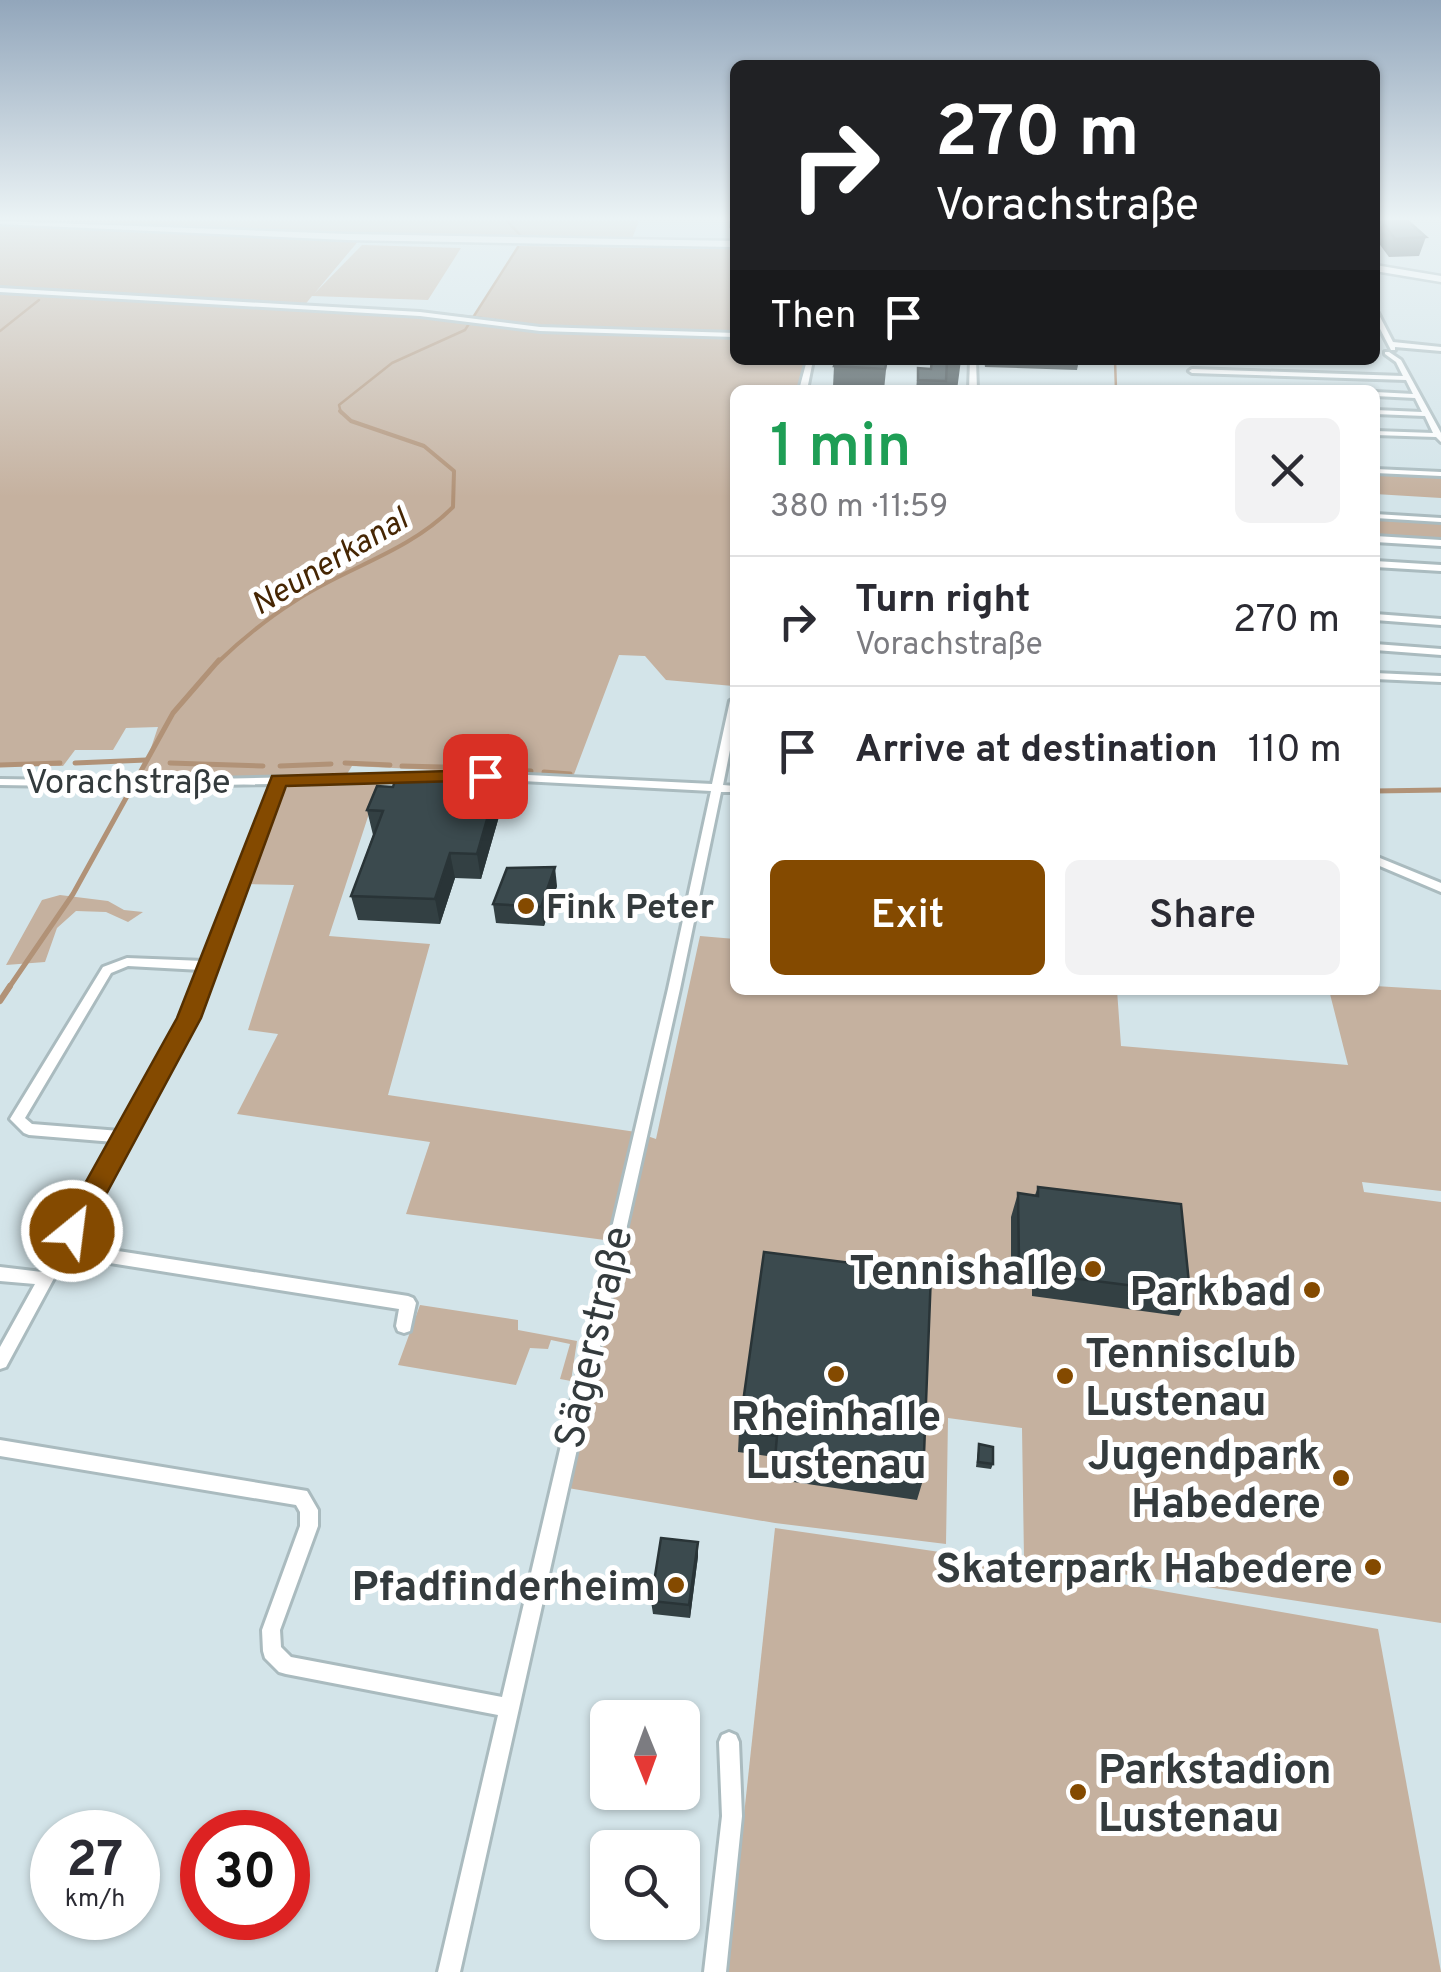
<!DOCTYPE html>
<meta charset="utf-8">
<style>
body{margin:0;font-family:Overpass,sans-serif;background:#f2f2f3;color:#2b2b33;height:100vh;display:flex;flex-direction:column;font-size:38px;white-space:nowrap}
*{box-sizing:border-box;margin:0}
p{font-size:32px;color:#7c7c81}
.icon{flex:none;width:55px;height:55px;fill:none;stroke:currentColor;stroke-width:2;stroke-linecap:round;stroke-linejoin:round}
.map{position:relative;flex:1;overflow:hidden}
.details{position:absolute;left:730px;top:385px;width:650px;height:610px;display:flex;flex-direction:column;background:#fff;border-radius:15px;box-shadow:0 2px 8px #0004}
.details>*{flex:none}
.banner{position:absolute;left:730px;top:60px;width:650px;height:305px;border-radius:15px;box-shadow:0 2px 8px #0004;background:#202124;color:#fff;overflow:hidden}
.needle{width:65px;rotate:179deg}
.fabs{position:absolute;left:590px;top:1700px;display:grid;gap:20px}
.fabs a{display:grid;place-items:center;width:110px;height:110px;border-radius:15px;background:#fff;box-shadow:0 2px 8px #0004;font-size:50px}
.speed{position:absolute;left:30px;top:1810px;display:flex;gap:20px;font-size:50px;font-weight:700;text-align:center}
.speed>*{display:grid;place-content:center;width:130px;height:130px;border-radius:50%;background:#fff;box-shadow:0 2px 8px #0004;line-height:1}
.speed small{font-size:25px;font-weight:400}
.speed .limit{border:15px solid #d22;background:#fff;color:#111}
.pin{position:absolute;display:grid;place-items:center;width:85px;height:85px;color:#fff;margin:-42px;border-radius:20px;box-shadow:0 5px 15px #0006}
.me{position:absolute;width:110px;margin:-55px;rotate:29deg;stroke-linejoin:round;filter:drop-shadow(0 0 8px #0008)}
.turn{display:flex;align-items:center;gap:35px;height:210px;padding:0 40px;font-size:45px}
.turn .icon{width:130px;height:130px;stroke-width:2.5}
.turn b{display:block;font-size:70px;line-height:85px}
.then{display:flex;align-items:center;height:95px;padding:0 40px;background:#0003;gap:20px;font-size:38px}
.round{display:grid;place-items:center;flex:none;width:105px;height:105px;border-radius:15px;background:#f2f2f3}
.summary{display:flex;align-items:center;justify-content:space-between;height:170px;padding:0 40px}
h1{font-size:60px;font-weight:600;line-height:75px;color:#1e9e55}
.cta{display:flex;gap:20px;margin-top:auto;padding:20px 40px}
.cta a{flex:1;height:115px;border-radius:15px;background:#844a00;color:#fff;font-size:40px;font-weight:600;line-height:115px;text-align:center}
.cta a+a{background:#f2f2f3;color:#2b2b33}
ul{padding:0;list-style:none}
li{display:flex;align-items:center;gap:30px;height:130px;padding:0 40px;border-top:2px solid #e1e1e2}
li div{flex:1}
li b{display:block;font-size:38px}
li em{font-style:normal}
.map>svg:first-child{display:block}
</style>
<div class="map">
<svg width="1441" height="1972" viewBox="0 0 1441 1972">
<rect width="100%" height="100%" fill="#d3e4e9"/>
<g fill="#c5b19f">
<path d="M0 221H639L631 241 360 239 314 294 362 245 461 248 428 300 312 296 304 306 539 330 735 337V360H805L798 390H735L733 686 666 680 645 656 619 655 573 777 352 766 347 774 140 781 158 727 126 728 113 750H75L63 766H0Z"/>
<path d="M518 246 735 249V334L546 328 472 319Z"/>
<path d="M1375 473 1441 476V498L1375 494Z"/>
<path d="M1375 517 1441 521V541L1375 538Z"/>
<path d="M379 783 329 936 430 944 388 1095 636 1132 656 1139 700 936 735 939V990H1117L1121 1046 1348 1065 1329 990H1375V986L1441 990V1191L1362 1182 1364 1192 1441 1202V1623L1024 1559 1022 1428 948 1418 946 1544 775 1523 562 1487 620 1242 406 1214 430 1142 237 1114 278 1034 248 1030 294 885 244 884C252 861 269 796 290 786Z"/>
<path d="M60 895 108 901 124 910 143 912 128 922 106 912 76 911 57 928 45 962 6 965 42 900Z"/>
<path d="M420 1305 518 1320V1330L577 1341 571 1381 560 1379 570 1344 551 1340 548 1349 530 1348 516 1385 398 1365Z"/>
<path d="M775 1528 940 1552 1378 1629 1441 1972H727Z"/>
</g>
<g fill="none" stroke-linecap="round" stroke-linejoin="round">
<g stroke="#b19277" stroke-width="2.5">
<path d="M507 221 523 238"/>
<path d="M352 308 373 309"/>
<path d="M382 310 399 311"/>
<path d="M407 311H413"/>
<path d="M421 312H425"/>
<path d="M433 313 482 318"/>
<path d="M495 320 500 321"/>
<path d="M547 326 556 327"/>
<path d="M565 327H576"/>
<path d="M584 328H597"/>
<path d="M605 328 619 329"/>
<path d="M628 329H640"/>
<path d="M650 330H662"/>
<path d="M671 330 682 331"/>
<path d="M0 331 39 300"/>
<path d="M690 331H702"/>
<path d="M711 332H721"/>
<path d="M731 332H735"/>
<path d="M1115 360 1116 390"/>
<path d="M341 413 339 405 392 363 465 330 518 247"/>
</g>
<path stroke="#b19277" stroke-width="4" d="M217 663C240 641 268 618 295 601 349 566 407 553 453 507L454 471 424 446 351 421 340 411"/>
<g stroke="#b19277" stroke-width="5">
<path d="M75 763 146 760"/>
<path d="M170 763 263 766"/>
<path d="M345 763 390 765"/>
<path d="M0 765 60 763"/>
<path d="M280 766 331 764"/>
<path d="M402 766 482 768"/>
<path d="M496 769 531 771"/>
<path d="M544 772 570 774"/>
<path d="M1375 791 1441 790"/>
<path d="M8 989 73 894 173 713 219 660"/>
</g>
<path stroke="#b19277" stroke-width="6" d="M0 1001 10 986"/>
<g stroke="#aabbbf" stroke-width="6">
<g id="street">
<path d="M0 288 420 312 540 327 735 333V337L540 331 420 316 0 292Z"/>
<path d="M1375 311 1378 313 1393 342 1441 347V351L1395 347V350H1391L1375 319Z"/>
<path d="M1385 352H1389L1401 360 1441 433V442L1436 437 1375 435V431L1433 433 1425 416 1375 414V410L1422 412 1415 398 1375 396V392L1413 394 1406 380 1192 373 1189 371 1192 369 1403 376 1396 362 1385 354Z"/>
<path d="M807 360H813L807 390H799Z"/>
<path d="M970 360H976L977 390H969Z"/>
<path d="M1375 469 1441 472V476L1375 473Z"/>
<path d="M1375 514 1441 518V522L1375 518Z"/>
<path d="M1375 536 1441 540V546L1375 542Z"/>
<path d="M1375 561 1441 565V571L1375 567Z"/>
<path d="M1375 614 1441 619V625L1375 620Z"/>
<path d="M1375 644 1441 649V655L1375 650Z"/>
<path d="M1375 673 1441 676V682L1375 679Z"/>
<path d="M735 698V725L723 785 735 786V792H721L680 989 460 1972H438L498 1715 286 1674 279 1672 265 1658 263 1651 262 1630 300 1526V1512L296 1505 0 1456V1440L307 1491 318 1510V1526L280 1630 281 1647 291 1657 502 1697 668 989 711 791 485 779 283 784 195 1018 73 1244 408 1296 413 1298 416 1303 410 1331 404 1333 398 1331 396 1326 399 1309 66 1256 6 1367 0 1369V1347L35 1284 0 1281V1267L42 1272 114 1142 29 1135 24 1133 10 1119 103 967 127 958 204 961 272 784 121 787 0 785V779L121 781 485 773 712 784 730 701ZM128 966 201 970 183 1018 120 1131 32 1124 25 1118 111 973Z"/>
<path d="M1375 856 1441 883V892L1375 864Z"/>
<path d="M729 1732 736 1735 739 1742 742 1816 726 1972H704L722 1816 719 1742 722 1735Z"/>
</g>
</g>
<g stroke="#aabbbf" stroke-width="5">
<g id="primary">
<path d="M0 221 347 234 735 241V247L347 240 0 224Z"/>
<path d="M1375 265 1441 276V282L1375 271Z"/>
</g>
</g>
<use href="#street" fill="#fff" fill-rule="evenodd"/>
<use href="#primary" fill="#fff" fill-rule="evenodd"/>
</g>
<g fill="#334043">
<path d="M729 221H735V229L729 228Z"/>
<path d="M1378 221H1408L1426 237 1419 256 1389 257 1375 238V229Z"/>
<path d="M887 360 884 390 833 387 834 366Z"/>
<path d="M931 360H961L957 390H916L918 368 930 369Z"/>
<path d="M984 360H1079L1077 370 985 367Z"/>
<path d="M498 781 502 806 481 879 455 878 440 924 358 920 351 896 373 835 367 810 393 787Z"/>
<path d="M557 886 544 926 496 923 493 904Z"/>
<path d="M1038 1187 1190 1293 1179 1316 1032 1296V1287L1011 1285V1217L1018 1193 1035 1195Z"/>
<path d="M764 1252 923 1480 917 1500 773 1479 775 1457 738 1452 739 1431Z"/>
<path d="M979 1444 993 1464 991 1469 976 1467Z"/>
<path d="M698 1542V1556L690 1618 653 1614 651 1601Z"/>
</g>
<g fill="#293437">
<path d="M498 781 502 806 481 879 477 854Z"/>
<path d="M450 853 455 878 440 924 435 899Z"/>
<path d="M555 867 557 886 544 926 541 907Z"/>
<path d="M698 1542V1556L690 1618 689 1605Z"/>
</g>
<g fill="#3b4a4e" stroke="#293437" stroke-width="2.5">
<path d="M1382 221H1408L1426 237 1395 239Z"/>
<path d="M836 360H887L885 369 834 366Z"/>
<path d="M932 360H947L946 381 918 380V368L931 369Z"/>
<path d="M1010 387 1068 390H1010Z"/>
<path d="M396 777 498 781 477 854 450 853 435 899 351 896 383 811 367 810 377 786 393 787Z"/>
<path d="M555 867 541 907 493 904 507 868Z"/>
<path d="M1038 1187 1181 1204 1190 1293 1040 1274 1039 1265 1019 1262 1018 1193 1038 1196Z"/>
<path d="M764 1252 931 1273 923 1480 775 1459 777 1436 739 1431Z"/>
<path d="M979 1444 993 1447V1464L978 1462Z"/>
<path d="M661 1538 698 1542 689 1605 651 1601Z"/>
</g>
<linearGradient id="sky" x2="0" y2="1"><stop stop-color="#92a6bb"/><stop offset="0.44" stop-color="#ebf3f5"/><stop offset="1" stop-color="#ebf3f5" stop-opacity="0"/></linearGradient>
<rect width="1441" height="497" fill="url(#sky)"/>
<path fill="#844a00" stroke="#563000" stroke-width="2.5" d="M485 770 492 772V780L286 786 201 1018 82 1239H63L59 1231 63 1223 177 1018 272 776Z"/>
<g fill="#844a00" stroke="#fff" stroke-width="4">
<circle cx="526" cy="906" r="10"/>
<circle cx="1093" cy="1269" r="10"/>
<circle cx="1312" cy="1290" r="10"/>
<circle cx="836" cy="1374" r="10"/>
<circle cx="1065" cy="1376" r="10"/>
<circle cx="1341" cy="1478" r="10"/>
<circle cx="1373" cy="1567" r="10"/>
<circle cx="676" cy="1585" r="10"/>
<circle cx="1078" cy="1792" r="10"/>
</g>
<g text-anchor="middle" stroke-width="10" stroke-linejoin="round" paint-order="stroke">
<g font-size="32" font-style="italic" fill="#462603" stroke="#fff">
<text transform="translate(329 561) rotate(-31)" y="11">Neunerkanal</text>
</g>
<g font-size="35" fill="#343b3d" stroke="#fff">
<text x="128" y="793">Vorachstraße</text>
</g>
<g font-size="35" font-weight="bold" fill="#343b3d" stroke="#fff" text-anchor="start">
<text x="546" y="918">Fink Peter</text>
</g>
<g font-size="42" font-weight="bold" fill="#343b3d" stroke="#fff" text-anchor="end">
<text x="1073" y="1284">Tennishalle</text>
<text x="1292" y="1305">Parkbad</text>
<text x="1085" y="1367" text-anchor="start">Tennisclub<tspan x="1085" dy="48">Lustenau</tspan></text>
<text x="836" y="1430" text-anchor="middle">Rheinhalle<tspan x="836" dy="48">Lustenau</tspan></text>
<text x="1321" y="1469">Jugendpark<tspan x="1321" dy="48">Habedere</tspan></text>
<text x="1353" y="1582">Skaterpark Habedere</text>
<text x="656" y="1600">Pfadfinderheim</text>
<text x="1098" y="1783" text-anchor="start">Parkstadion<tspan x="1098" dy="48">Lustenau</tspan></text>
</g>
<g font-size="42" fill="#343b3d" stroke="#fff">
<text transform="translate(592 1337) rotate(-77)" y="15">Sägerstraße</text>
</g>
</g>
</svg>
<div class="fabs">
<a><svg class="needle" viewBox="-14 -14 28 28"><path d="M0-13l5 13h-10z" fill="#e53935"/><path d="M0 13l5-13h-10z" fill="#7c7c81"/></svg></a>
<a><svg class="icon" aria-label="search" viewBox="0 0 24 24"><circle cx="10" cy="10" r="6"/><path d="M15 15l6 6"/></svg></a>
</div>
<div class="speed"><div>27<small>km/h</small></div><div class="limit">30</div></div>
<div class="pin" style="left:485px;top:776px;background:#d93025"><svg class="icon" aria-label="arrive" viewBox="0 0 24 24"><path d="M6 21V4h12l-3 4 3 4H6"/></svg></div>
<svg class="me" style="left:72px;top:1231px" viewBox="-20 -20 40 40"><circle r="17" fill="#844a00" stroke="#fff" stroke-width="3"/><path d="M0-11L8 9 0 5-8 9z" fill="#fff"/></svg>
<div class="banner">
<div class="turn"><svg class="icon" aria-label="right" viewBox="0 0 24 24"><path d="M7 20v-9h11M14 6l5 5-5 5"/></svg><div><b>270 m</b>Vorachstraße</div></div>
<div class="then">Then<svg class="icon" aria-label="arrive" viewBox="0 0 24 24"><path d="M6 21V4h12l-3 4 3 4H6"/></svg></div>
</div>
<section class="details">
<div class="summary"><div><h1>1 min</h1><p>380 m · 11:59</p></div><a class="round"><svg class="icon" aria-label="close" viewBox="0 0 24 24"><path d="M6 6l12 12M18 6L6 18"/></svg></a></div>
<ul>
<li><svg class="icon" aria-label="right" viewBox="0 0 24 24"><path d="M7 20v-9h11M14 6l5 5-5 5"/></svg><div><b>Turn right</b><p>Vorachstraße</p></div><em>270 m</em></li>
<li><svg class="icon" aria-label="arrive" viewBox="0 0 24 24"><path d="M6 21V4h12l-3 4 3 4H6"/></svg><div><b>Arrive at destination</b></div><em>110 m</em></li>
</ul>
<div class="cta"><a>Exit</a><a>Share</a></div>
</section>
</div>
